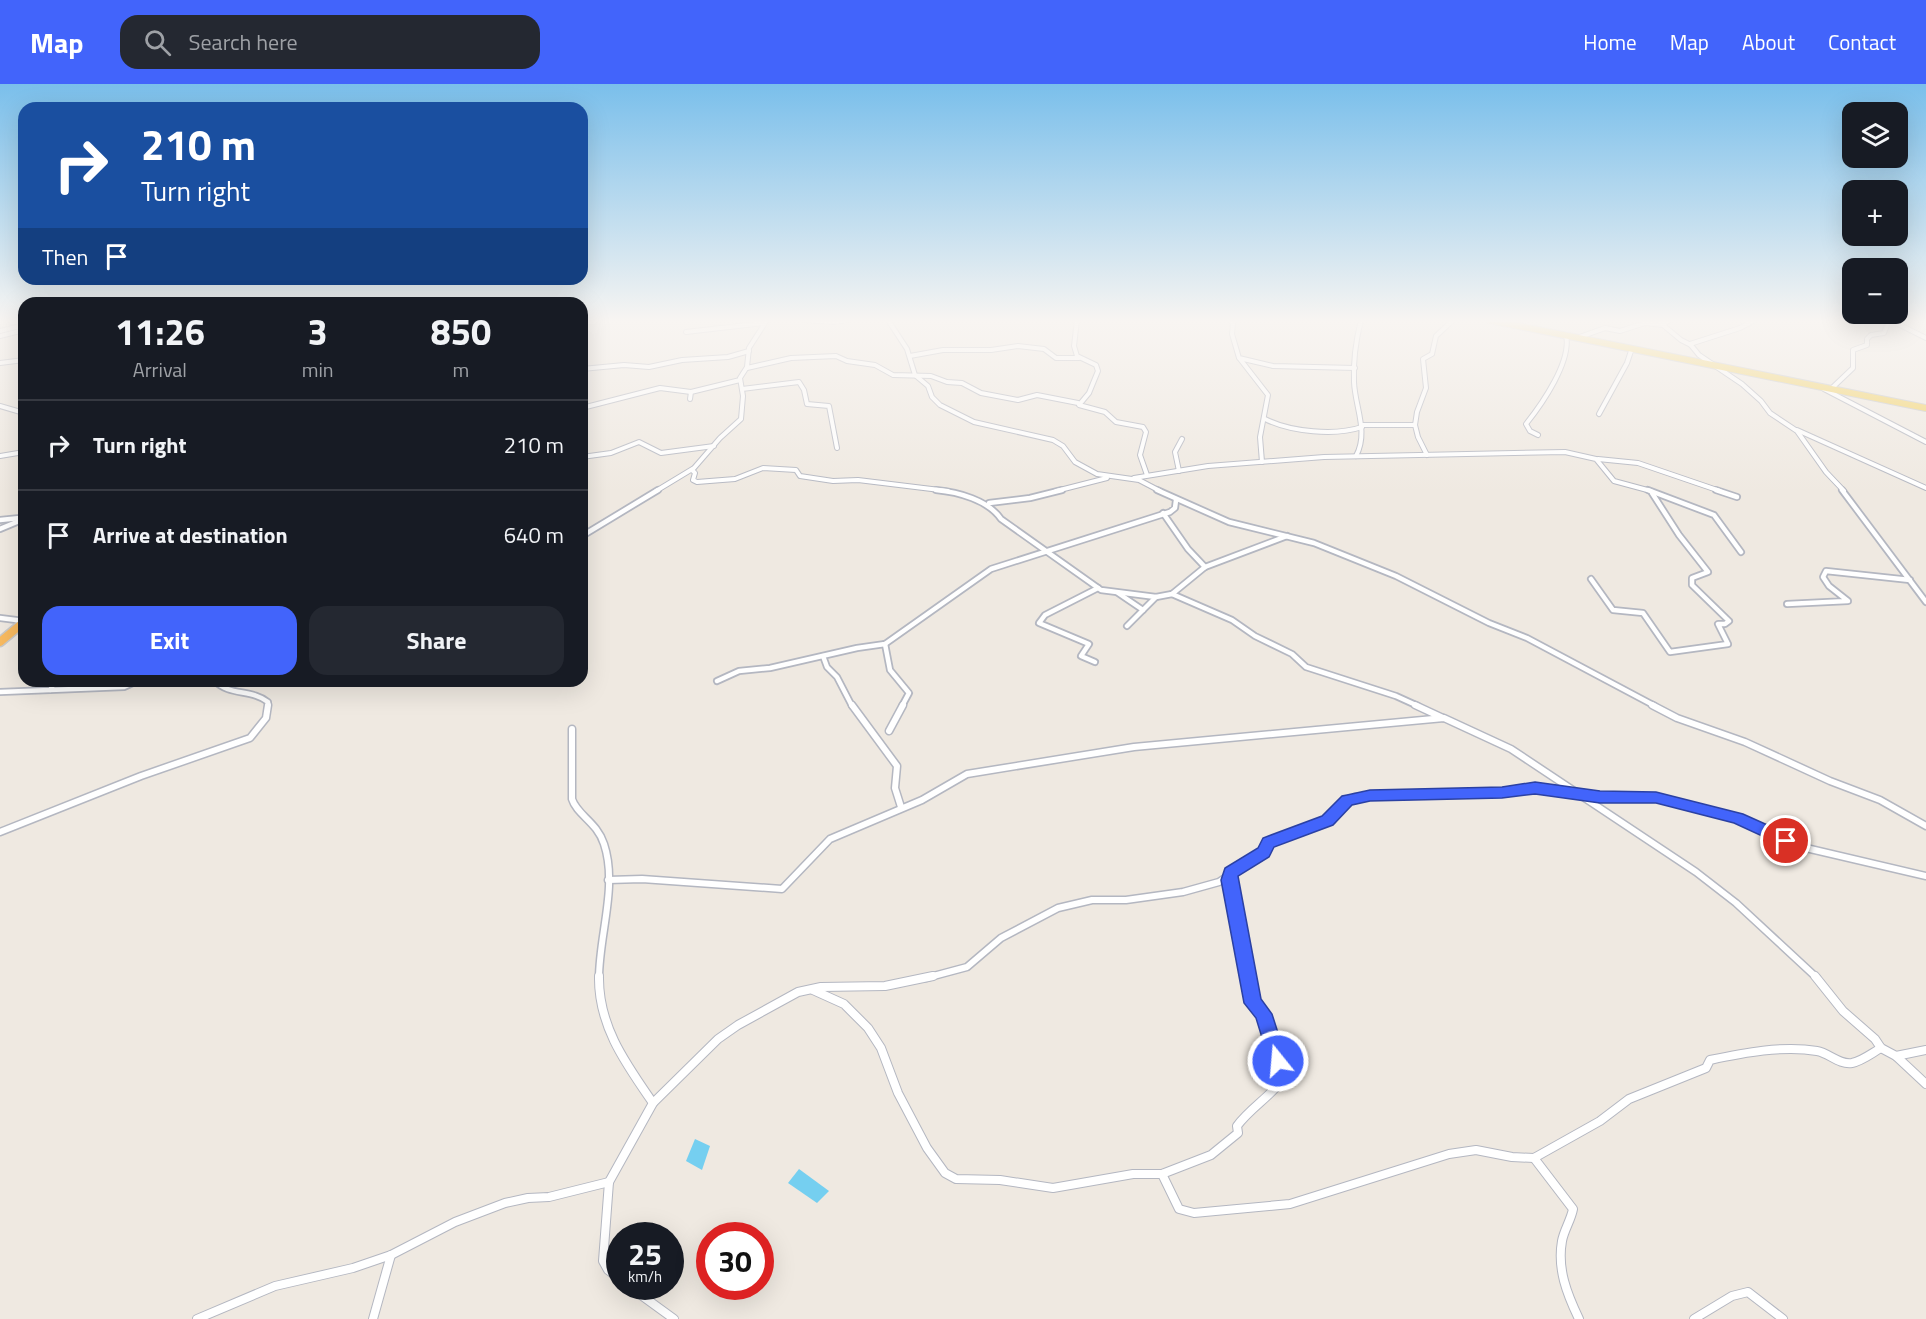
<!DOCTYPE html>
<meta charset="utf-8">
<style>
body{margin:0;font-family:"Titillium Web",sans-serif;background:#242831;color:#f1f3f6;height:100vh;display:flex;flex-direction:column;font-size:22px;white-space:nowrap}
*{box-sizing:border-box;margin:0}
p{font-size:20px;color:#9ea1a6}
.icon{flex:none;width:33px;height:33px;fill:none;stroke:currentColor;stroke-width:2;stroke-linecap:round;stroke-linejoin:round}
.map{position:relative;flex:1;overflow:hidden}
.drawer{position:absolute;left:18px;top:213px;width:570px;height:390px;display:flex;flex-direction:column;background:#171b24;border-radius:18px;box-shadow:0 6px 24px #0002}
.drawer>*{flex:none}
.guide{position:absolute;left:18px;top:18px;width:570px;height:183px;border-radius:18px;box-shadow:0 6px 24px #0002;background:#1a4fa0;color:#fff;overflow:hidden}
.controls{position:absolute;left:1842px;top:18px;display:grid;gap:12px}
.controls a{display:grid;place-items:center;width:66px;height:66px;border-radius:12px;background:#171b24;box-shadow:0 6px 24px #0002;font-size:30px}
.speed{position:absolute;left:606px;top:1138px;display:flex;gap:12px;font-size:30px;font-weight:700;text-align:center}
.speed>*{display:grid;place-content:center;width:78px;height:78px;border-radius:50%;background:#171b24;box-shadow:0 6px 24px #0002;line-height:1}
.speed small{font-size:15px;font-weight:400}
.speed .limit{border:9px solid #d22;background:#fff;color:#111}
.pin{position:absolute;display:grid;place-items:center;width:51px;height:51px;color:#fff;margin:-26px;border:3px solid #fff;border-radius:50%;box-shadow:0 2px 6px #0007}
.me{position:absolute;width:66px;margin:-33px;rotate:343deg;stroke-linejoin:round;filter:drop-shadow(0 0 4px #0008)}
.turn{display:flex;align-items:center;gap:21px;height:126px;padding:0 24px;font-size:27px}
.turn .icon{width:78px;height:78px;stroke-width:2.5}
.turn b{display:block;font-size:42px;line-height:51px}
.then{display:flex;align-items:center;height:57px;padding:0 24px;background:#0003;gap:12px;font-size:22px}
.eta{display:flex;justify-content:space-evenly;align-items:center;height:102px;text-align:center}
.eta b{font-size:36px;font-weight:700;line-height:42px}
.action{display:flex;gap:12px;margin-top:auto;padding:12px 24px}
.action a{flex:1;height:69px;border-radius:18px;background:#4264fb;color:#fff;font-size:24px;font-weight:700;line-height:69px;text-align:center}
.action a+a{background:#242831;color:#f1f3f6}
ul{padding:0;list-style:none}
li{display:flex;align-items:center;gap:18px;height:90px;padding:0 24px;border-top:2px solid #363941}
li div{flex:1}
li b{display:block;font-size:22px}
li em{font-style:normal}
header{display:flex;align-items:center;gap:36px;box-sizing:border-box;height:84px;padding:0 30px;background:#4264fb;color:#fff}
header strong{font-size:28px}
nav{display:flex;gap:33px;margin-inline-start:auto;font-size:21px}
.search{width:420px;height:54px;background:#242831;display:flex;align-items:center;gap:15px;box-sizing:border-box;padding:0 21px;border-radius:18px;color:#9ea1a6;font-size:22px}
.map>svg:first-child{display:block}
</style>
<header>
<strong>Map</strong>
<div class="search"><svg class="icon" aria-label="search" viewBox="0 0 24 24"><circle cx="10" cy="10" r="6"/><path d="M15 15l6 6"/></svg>Search here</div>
<nav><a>Home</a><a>Map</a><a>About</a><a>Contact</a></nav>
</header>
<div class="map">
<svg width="1926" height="1235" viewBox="0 0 1926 1235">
<rect width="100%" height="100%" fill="#efe9e1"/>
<g fill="#75cff0">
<path d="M695 1055 710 1062 702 1086 686 1077Z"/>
<path d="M799 1085 829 1107 817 1119 788 1099Z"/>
</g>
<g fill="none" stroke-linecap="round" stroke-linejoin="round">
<g stroke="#b4b7c1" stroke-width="6">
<g id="minor-far3">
<path d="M803 236 834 238 848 236"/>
<path d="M888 236 907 265 915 291 928 302 932 313 940 321 974 338 1053 356 1063 362 1075 378 1097 390 1139 396 1160 407"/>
<path d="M1077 236 1074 262 1077 272 1096 281 1098 287 1089 309 1079 321 1105 328 1116 338 1143 343 1146 348 1140 371 1147 391"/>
<path d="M1230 236 1233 239 1232 250 1239 274 1273 282 1355 284"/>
<path d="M1657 236 1681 256 1691 261"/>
<path d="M1755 236 1740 244 1690 260 1699 271 1742 300 1761 317 1770 329 1797 347 1826 388 1844 407"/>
<path d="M1890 236 1926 254"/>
<path d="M0 247 24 241"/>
<path d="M686 248 764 239"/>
<path d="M0 252 24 246"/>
<path d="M1577 254 1605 244 1620 247 1645 239 1663 241 1669 236"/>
<path d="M910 272 943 266H991L1018 262 1044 265 1056 274H1079"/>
<path d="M1240 275 1268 311 1260 353 1262 378"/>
<path d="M0 279 24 276"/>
<path d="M747 284 791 274 836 272 847 277 875 281 893 291 931 292 947 298 962 299 981 309 1018 316 1037 311 1078 319"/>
<path d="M582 285 624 281 649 283 682 276 728 273 749 267"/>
<path d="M1832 304 1853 284V266L1867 261V255L1871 251 1884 249 1889 236"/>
<path d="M742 305 799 298 804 306 807 320 829 322 837 364"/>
<path d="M1824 305 1926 358"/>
<path d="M690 315 691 308 740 296"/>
<path d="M0 322 24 329"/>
<path d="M582 324 660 304 691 308"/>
<path d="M1599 330 1627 279 1632 264"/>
<path d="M1265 335C1291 348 1335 352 1362 343"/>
<path d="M1362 341H1415"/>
<path d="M1797 346 1926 404"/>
<path d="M1538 351 1530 347 1526 340C1542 320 1572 277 1566 251"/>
<path d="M1427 371 1418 353 1415 341 1417 328 1426 304 1423 275 1432 270 1436 252 1453 236"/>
<path d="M0 372 24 368"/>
<path d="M1356 372C1369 348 1355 323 1354 298 1353 277 1356 256 1361 236"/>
<path d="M582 373 611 369 639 358 661 369 714 362"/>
<path d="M1598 375 1638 379 1720 407"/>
<path d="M692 386 695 389 693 396 697 398 735 395 763 384 796 386 800 392 833 397 858 396 948 407"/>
<path d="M1179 387 1175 368 1182 355"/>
<path d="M1134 394 1208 382 1324 373 1565 368 1596 375 1614 397 1651 407"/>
<path d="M656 407 694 384 720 354 741 335 743 312 740 294 747 283 749 264 767 236"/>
<path d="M1056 407 1107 394"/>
</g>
</g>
<g stroke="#b4b7c1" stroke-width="8">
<g id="minor-far2">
<path d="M936 406C958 408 988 416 1001 435L1101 506 1156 513"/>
<path d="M1157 406 1229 438 1314 459 1396 492 1489 539 1527 554 1655 622"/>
<path d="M1648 406 1714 431 1741 468"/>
<path d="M1716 406 1737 413"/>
<path d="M1842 406 1926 518"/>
<path d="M989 419 1030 414 1062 406"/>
<path d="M1163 429 1188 465 1205 483"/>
<path d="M0 436 20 434"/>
<path d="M0 445 24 435"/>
<path d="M582 452 658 406"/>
<path d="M1591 495 1613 526 1643 529 1670 568 1728 560 1718 540H1725L1729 537 1692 501V494L1708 488 1679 451 1652 409"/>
<path d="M1118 509 1143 526"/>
<path d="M1172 510 1232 536 1255 552 1292 570 1306 583 1396 612 1418 622"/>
<path d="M1787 520 1848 517 1829 502 1823 493 1826 487 1910 496"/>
<path d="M0 534 24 537"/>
<path d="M1127 542 1156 513 1172 510 1205 483 1287 452"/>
<path d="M885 560 890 586 909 609 902 622"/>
<path d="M823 572 827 583 837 593 852 622"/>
<path d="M1095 578 1081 572 1089 560 1039 539 1045 531 1098 504"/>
<path d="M215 597C229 612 252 605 268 618V622"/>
<path d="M717 597 739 587 770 584 857 564 885 560 991 485 1170 428 1175 424 1176 416"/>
<path d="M50 606 124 603 137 597"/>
<path d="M0 608 50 606 56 597"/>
</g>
</g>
<g stroke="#b4b7c1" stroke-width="9">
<g id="minor-far1">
<path d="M852 621 897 682 895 704 901 723"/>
<path d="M1415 621 1443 634"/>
<path d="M1652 621 1677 634 1745 658 1830 697 1880 716 1926 742"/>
<path d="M572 645V715C577 731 597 738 604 760 618 802 599 851 599 894"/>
<path d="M889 647 903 621"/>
<path d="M0 748 141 692 250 654 266 634 268 621"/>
<path d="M1231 789 1229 796 1248 894"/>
<path d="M608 796 642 795 782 805 830 755 922 716 967 690 1134 663 1444 634 1511 665 1696 788 1736 819 1817 894"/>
<path d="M926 894 967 883 1001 854 1058 824 1092 816H1126L1183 808 1219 798 1263 769 1268 759 1320 741 1355 713 1502 708 1535 704 1600 713 1656 714 1737 734 1806 764 1926 792"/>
</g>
</g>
<g stroke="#b4b7c1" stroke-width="10">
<g id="minor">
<path d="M599 892C598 942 626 980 653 1019"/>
<path d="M1815 892 1843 927 1875 955 1881 964 1896 972 1926 966"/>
<path d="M813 906 844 920 868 944 881 964 898 1009 927 1064 945 1089 956 1095 1000 1096 1053 1104 1133 1090H1162L1211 1071 1238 1049 1237 1042C1251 1023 1272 1012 1285 992L1272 962 1264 930 1253 919 1248 892"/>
<path d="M1896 972 1926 1000"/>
<path d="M1534 1074 1573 1125C1571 1136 1564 1146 1562 1157 1557 1185 1567 1210 1579 1235"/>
<path d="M1162 1090 1179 1125 1194 1129 1290 1120 1449 1070 1476 1066 1512 1073 1534 1074 1600 1037 1629 1015 1706 984 1710 976C1743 969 1783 961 1817 967 1829 969 1839 981 1852 979 1862 977 1872 969 1881 964"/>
<path d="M620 1195 608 1186 603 1177 609 1098 653 1019 718 955 738 941 798 908 821 903 885 902 933 892"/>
<path d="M630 1203 674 1235"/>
<path d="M197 1235 275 1202 353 1184 391 1171 455 1138 505 1119 528 1114 549 1113 609 1098"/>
<path d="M373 1235 391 1171"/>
<path d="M1694 1235 1732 1212 1748 1208 1783 1235"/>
</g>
</g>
<g stroke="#c9c9c9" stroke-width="8">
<path id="primary" d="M1489 236 1926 324"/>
</g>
<g stroke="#c9c9c9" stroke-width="11">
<path id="trunk" d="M0 558 24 538"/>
</g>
<use href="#minor-far3" stroke="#fff" stroke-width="4"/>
<use href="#minor-far2" stroke="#fff" stroke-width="4.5"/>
<use href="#minor-far1" stroke="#fff" stroke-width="6"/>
<use href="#minor" stroke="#fff" stroke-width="8"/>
<use href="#primary" stroke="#f2d163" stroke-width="6"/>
<use href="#trunk" stroke="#f8ba60" stroke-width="8"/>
</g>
<linearGradient id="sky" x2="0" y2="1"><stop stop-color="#7abfeb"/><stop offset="0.58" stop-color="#f8f5f2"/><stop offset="1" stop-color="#f8f5f2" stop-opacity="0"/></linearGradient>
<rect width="1926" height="409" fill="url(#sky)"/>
<path fill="#4264fb" stroke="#2b41a3" stroke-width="1.5" d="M1535 698 1600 707 1656 708 1743 730 1792 752 1794 757 1792 761 1786 763 1734 739 1656 719H1600L1535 710 1502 714 1370 717 1352 721 1333 741 1274 763 1269 773 1238 792 1261 915 1272 930 1287 977 1285 983 1278 986 1271 983 1256 934 1244 919 1221 796 1225 784 1258 764 1263 754 1322 732 1342 712 1347 711 1370 706 1502 703Z"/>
</svg>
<div class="controls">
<a><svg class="icon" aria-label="layers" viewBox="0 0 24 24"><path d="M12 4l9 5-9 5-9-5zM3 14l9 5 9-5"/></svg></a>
<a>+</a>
<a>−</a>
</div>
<div class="speed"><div>25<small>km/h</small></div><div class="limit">30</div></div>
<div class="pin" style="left:1786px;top:757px;background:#d93025"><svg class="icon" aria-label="arrive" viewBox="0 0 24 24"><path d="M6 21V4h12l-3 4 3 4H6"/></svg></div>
<svg class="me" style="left:1278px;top:977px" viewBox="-20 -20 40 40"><circle r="17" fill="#4264fb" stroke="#fff" stroke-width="3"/><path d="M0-11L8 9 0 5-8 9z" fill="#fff"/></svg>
<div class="guide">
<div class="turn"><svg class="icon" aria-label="right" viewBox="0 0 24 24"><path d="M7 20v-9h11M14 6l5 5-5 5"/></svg><div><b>210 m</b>Turn right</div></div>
<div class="then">Then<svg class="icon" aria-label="arrive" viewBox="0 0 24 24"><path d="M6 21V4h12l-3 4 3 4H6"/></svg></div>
</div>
<section class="drawer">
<div class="eta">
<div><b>11:26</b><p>Arrival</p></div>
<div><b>3</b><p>min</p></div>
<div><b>850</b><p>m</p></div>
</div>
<ul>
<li><svg class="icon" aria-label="right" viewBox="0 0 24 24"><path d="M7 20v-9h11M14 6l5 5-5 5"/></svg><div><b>Turn right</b></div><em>210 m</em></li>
<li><svg class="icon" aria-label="arrive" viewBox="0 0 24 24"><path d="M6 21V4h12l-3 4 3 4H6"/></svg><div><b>Arrive at destination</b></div><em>640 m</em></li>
</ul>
<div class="action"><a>Exit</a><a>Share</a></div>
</section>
</div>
